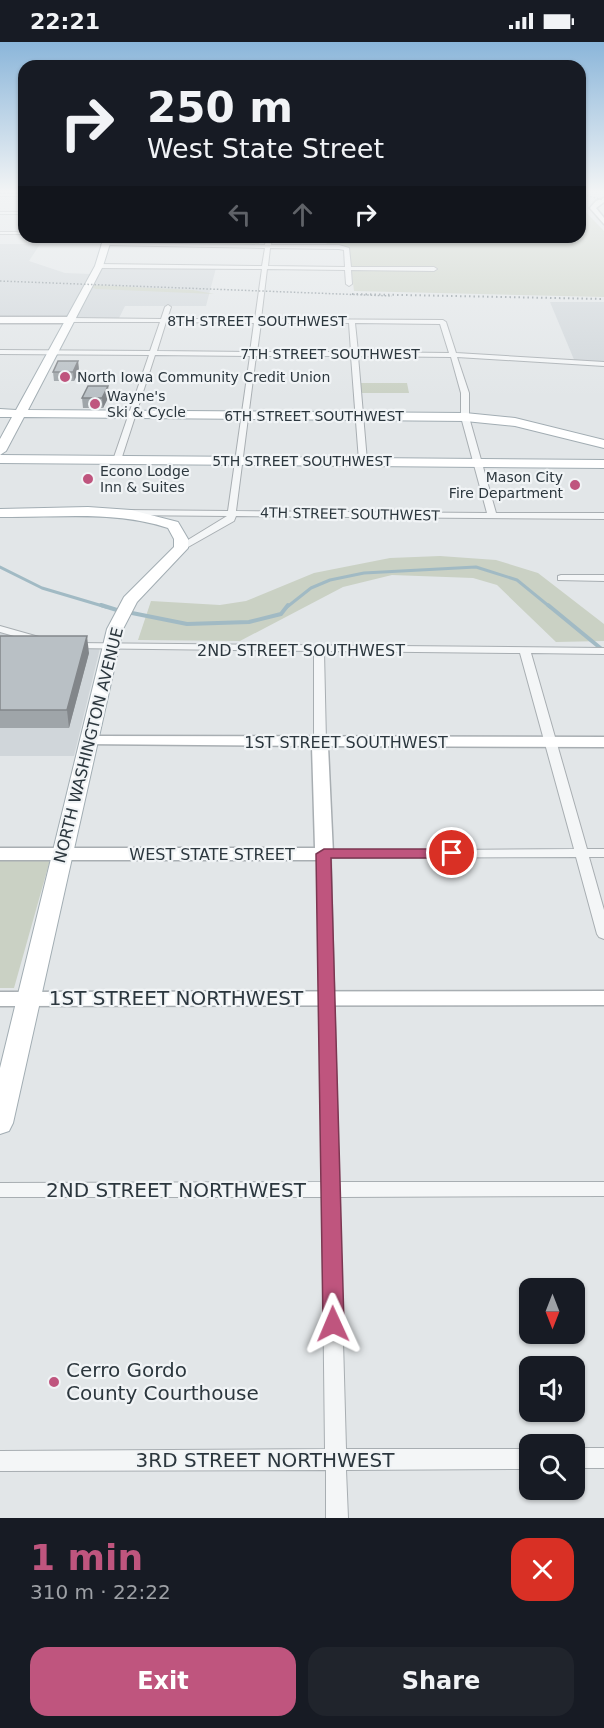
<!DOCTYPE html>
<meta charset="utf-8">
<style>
body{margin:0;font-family:"DejaVu Sans",sans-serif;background:#20242c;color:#f1f3f6;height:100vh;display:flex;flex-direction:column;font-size:22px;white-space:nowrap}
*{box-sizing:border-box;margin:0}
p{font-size:20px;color:#9ea1a6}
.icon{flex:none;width:33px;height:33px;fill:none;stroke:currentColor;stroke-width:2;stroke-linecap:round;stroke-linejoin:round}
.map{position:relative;height:1476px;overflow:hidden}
.details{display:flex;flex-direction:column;background:#171b24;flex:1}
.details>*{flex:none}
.top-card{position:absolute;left:18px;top:18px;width:568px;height:183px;border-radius:18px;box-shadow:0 2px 4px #0004;background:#171b24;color:#f1f3f6;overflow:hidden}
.needle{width:39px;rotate:180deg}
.controls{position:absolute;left:519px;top:1236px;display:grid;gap:12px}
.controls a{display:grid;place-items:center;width:66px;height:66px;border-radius:12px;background:#171b24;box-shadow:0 2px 4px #0004;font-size:30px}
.pin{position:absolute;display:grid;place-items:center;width:51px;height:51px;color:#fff;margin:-26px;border:3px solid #fff;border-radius:50%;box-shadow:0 2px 6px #0007}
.me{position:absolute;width:66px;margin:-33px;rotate:359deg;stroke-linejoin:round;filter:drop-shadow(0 0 4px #0008)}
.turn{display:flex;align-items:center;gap:21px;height:126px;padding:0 30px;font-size:27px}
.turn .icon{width:78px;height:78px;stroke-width:2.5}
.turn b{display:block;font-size:42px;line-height:51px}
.lanes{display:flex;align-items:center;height:57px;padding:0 30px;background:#0003;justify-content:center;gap:30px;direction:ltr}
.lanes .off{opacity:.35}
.round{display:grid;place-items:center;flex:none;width:63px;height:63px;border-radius:18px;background:#20242c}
.head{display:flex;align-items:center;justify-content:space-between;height:102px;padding:0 30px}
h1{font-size:36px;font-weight:700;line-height:45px;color:#bf557e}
.cta{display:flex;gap:12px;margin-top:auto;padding:12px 30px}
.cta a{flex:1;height:69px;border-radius:18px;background:#bf557e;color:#fff;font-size:24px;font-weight:700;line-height:69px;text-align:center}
.cta a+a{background:#20242c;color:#f1f3f6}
.status{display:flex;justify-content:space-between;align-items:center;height:42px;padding:0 30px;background:#171b24;direction:ltr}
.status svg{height:16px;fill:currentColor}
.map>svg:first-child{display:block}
</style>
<div class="status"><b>22:21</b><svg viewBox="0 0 49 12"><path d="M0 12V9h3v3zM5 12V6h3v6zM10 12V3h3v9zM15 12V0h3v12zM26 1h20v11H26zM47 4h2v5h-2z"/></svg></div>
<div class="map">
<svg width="604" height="1476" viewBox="0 0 604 1476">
<rect width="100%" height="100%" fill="#e2e6e8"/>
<g fill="#d0d6da">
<path d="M0 202H40L29 219 65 231 91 232 69 277H0Z"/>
<path d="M100 225 216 226 206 264H125L119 276H75Z"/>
<path d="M550 260H604V321L575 320Z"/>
<path d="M0 587 69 604 100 606 74 714H0Z"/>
</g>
<g fill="#cad1c4">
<path d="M581 165 604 189V255L354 249 349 207 327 204 326 198H298V195H580Z"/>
<path d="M201 195H260L259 203H199Z"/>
<path d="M95 243 193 248 214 252 96 247 91 245Z"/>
<path d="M357 341H407L409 351H358Z"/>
<path d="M440 514 496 518 538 531 604 582V599L556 600 497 543 473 536 392 533 343 545 240 599 138 598 151 559 220 563 246 559 314 531 390 516Z"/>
<path d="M0 818H50L14 946H0Z"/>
</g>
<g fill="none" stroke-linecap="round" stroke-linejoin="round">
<g stroke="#a1bac4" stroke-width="3">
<path d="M0 525 42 546 106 565"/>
<path d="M287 565 311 546 330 538 364 531 476 525 517 538 550 565"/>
</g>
<g stroke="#a1bac4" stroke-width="4">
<path d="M101 563 120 569"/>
<path d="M548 563 604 609"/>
<path d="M127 570 187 582 249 580 281 572 288 563"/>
</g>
<g stroke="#a8aeb2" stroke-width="2">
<g id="street">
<rect x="0" y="152" width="24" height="2"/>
<rect x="0" y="170" width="24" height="2"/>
<rect x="0" y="190" width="24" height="2"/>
<path d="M266 195H272L271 203H339L349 206 351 225H434L437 227 434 229 351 228 352 242 349 244 346 242 345 228 267 227 261 277 443 278 446 280 456 311 604 320V324L457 315 469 351V375L496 471H604V477L236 474 234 479 181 509 178 508V504L227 474 122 473V469L125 468 228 469 250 314 155 313 121 418 117 420 113 418 149 313 0 312V308L150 309 160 280H71L68 278 71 276 161 277 165 265 168 263 171 265 167 277H255L262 227 99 226 96 224 99 222 262 224 265 206 101 203 104 201 265 203ZM270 206 339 207 344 208 345 225 268 224ZM166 280 254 281 250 310 157 309ZM261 281H349L351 310H257ZM355 281 440 282 449 311 358 310ZM256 314H351L359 419 363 421 367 419 358 314 451 315 461 351V375L487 471 236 469Z"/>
<path d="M561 533H604V539L558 538V534Z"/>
<path d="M0 584 46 597 47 599 42 602 0 590Z"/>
<path d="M74 601 604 606V612L531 611 587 807H604V815H589L604 868V897L599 895 597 892 576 815 331 816 339 1140H604V1154L339 1155 346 1407H530V1427L346 1428 348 1476H326V1428L0 1429V1409L325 1407 322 1155H0V1141L322 1140 318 812 319 809 574 807 520 611 324 609 326 700 320 703 314 700V609L70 606 69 604 70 602Z"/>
<rect x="574" y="1406" width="30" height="20"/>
</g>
</g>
<g stroke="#a8aeb2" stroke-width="3">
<g id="secondary">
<path d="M604 156V160L596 166 604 176V182L590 166 596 159Z"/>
<path d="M0 275H71L75 278 71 281H0Z"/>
<path d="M89 694 604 695V705L328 704 333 812 330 816 324 818H0V806H315L312 704 83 702 81 699Z"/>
<path d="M604 949V963L0 964V950Z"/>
</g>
</g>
<g stroke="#a2adb3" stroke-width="2">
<g id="primary">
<path d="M104 195H112L103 224 28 368 465 371 515 376 604 398V406L515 384 465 379 24 375 6 409 0 413V397L12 375H0V367L16 368 95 224Z"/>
<path d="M0 413 604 418V426L0 421Z"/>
<path d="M88 465 131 468 178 480 188 497V506L137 560 123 587 13 1081 9 1089 0 1092V1026L107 587 124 555 174 505V497L168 486C113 468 56 476 0 475V467Z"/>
</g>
</g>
<use href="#street" fill="#f4f6f7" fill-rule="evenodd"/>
<use href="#secondary" fill="#fff" fill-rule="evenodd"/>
<use href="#primary" fill="#fff" fill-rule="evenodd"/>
<g stroke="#7d8990" stroke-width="1.5" stroke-dasharray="1.5 2" stroke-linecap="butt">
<path d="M580 152 604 158"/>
<path d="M0 239 392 254"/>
</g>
<path stroke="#7d8990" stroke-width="2" stroke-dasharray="1.5 3" stroke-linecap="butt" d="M352 252 604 257"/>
</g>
<g fill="#9fa5a9">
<path d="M78 319 79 329 74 339H54L53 330Z"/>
<path d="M108 344 109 354 103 366H83L82 356Z"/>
<path d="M0 594 89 611 69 686H0Z"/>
</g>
<g fill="#82868a">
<path d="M78 319 79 329 74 339 73 330Z"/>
<path d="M108 344 109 354 103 366 102 356Z"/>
<path d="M87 594 89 611 69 686 67 668Z"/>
</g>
<g fill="#b9c0c5" stroke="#82868a" stroke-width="1.5">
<path d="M58 319H78L73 330H53Z"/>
<path d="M88 344H108L102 356H82Z"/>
<path d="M0 594H87L67 668H0Z"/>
</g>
<linearGradient id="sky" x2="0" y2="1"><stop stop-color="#8bb6da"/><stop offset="0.42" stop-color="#f2f4f5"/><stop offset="1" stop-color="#f2f4f5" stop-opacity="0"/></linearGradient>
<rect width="604" height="356" fill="url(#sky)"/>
<path fill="#bf557e" stroke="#7c3752" stroke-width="1.5" d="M324 807H452L459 811 452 816H331L344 1282 341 1289 333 1292 326 1289 323 1282 316 812Z"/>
<g fill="#bf557e" stroke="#f1f4f6" stroke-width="2">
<circle cx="65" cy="335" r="6"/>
<circle cx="95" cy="362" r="6"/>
<circle cx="88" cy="437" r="6"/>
<circle cx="575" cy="443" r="6"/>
<circle cx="54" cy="1340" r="6"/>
</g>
<g text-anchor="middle" stroke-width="4.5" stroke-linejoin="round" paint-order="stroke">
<g font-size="14" fill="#2c373e" stroke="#f1f4f6">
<text x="257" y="284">8TH STREET SOUTHWEST</text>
<text x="330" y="317">7TH STREET SOUTHWEST</text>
<text x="314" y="379">6TH STREET SOUTHWEST</text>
<text x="302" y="424">5TH STREET SOUTHWEST</text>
<text transform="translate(350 472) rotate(1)" y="5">4TH STREET SOUTHWEST</text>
</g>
<g font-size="14" fill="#2c373e" stroke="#f1f4f6" text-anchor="start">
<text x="77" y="340">North Iowa Community Credit Union</text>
<text x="107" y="359">Wayne's<tspan x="107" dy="16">Ski &amp; Cycle</tspan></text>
<text x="100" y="434">Econo Lodge<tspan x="100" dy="16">Inn &amp; Suites</tspan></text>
<text x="563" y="440" text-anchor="end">Mason City<tspan x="563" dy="16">Fire Department</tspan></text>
</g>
<g font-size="16" fill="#2c373e" stroke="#f1f4f6">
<text x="301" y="614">2ND STREET SOUTHWEST</text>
<text x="346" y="706">1ST STREET SOUTHWEST</text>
<text transform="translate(88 703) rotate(-76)" y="6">NORTH WASHINGTON AVENUE</text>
<text x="212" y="818">WEST STATE STREET</text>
</g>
<g font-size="20" fill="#2c373e" stroke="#f1f4f6">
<text x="176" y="963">1ST STREET NORTHWEST</text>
<text x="176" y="1155">2ND STREET NORTHWEST</text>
<text x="265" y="1425">3RD STREET NORTHWEST</text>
</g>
<g font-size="20" fill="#2c373e" stroke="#f1f4f6" text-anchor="start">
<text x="66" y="1335">Cerro Gordo<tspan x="66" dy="23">County Courthouse</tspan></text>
</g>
</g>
</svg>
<div class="controls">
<a><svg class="needle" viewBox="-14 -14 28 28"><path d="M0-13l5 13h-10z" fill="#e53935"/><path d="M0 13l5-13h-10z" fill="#9ea1a6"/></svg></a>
<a><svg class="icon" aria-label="sound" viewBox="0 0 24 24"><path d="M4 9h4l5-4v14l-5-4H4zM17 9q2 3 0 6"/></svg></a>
<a><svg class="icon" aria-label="search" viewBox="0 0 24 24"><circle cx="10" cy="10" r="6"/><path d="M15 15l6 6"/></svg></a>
</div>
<div class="pin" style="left:452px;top:811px;background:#d93025"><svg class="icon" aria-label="arrive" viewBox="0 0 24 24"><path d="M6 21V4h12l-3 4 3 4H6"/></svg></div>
<svg class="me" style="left:333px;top:1282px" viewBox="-20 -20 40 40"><path d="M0-17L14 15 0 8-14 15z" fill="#bf557e" stroke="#fff" stroke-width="4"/></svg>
<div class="top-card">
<div class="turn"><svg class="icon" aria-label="right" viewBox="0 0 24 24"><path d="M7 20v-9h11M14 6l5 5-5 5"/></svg><div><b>250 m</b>West State Street</div></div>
<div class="lanes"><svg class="icon off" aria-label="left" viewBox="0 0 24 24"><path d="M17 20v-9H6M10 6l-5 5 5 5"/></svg><svg class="icon off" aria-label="ahead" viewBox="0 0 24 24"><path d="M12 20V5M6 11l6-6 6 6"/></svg><svg class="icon" aria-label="right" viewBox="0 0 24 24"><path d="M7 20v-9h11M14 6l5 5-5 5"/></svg></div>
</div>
</div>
<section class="details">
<div class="head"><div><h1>1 min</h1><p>310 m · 22:22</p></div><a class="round" style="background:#d93025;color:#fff"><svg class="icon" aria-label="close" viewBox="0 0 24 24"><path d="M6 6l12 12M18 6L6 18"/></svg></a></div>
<div class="cta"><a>Exit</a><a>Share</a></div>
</section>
